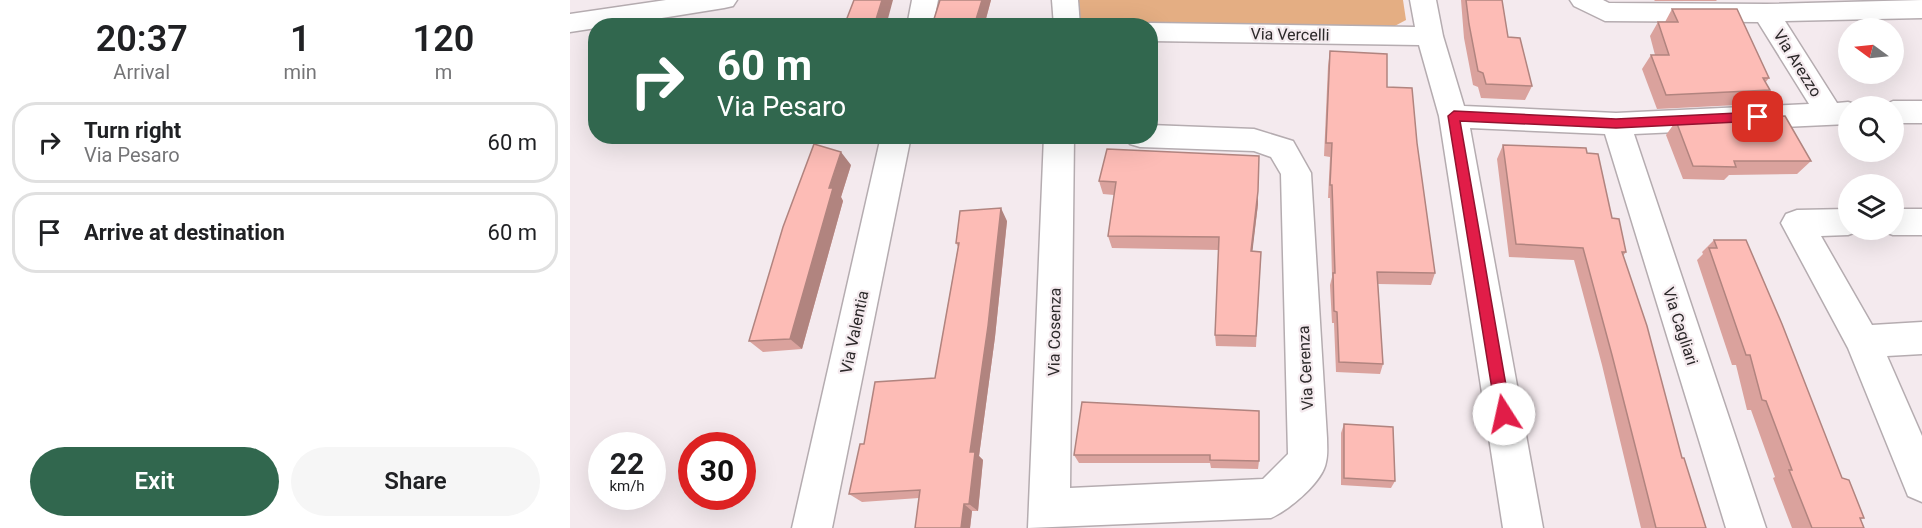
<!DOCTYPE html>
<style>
body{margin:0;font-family:Roboto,sans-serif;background:#f6f6f6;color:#202124;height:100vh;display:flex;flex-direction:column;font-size:22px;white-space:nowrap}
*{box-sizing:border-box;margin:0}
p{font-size:20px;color:#757577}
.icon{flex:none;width:33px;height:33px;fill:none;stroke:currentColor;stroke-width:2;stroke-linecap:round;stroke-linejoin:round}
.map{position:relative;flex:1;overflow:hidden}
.side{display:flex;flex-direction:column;background:#fff;width:570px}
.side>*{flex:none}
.guide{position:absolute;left:18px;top:18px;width:570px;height:126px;border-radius:24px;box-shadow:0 6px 24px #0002;background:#31674e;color:#fff;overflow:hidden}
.needle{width:39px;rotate:285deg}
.tools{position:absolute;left:1268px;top:18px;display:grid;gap:12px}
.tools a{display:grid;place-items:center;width:66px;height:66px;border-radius:50%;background:#fff;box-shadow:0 6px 24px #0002;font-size:30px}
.speed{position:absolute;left:18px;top:432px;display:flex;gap:12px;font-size:30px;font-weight:700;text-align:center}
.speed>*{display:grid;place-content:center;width:78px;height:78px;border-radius:50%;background:#fff;box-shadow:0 6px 24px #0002;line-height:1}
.speed small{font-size:15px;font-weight:400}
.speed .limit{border:9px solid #d22;background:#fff;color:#111}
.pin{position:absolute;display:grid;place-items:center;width:51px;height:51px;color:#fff;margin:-26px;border-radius:12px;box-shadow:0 3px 9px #0006}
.me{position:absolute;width:66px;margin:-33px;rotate:350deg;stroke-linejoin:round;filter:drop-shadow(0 0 4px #0008)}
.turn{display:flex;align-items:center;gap:21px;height:126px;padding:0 30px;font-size:27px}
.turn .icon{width:78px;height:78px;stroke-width:2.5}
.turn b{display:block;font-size:42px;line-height:51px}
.eta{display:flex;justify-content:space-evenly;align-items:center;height:102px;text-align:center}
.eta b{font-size:36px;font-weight:600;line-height:42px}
.cta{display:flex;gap:12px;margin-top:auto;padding:12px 30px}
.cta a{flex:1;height:69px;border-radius:36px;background:#31674e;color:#fff;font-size:24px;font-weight:600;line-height:69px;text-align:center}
.cta a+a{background:#f6f6f6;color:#202124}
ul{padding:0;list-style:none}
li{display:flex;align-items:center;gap:18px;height:81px;margin:0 12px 9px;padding:0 18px;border:3px solid #e0e0e0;border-radius:24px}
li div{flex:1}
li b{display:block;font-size:22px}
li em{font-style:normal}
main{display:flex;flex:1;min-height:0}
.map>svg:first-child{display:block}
</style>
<main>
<section class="side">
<div class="eta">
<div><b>20:37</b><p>Arrival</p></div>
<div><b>1</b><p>min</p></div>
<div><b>120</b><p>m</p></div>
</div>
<ul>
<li><svg class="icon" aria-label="right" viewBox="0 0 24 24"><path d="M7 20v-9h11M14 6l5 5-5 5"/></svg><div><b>Turn right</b><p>Via Pesaro</p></div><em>60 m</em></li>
<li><svg class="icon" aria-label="arrive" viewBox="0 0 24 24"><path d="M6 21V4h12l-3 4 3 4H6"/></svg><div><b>Arrive at destination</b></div><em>60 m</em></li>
</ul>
<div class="cta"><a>Exit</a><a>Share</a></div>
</section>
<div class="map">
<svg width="1352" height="528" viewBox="0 0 1352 528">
<rect width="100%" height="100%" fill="#f4eaee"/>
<path fill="#e4ae83" d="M508 0H833L836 20 821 28 507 24Z"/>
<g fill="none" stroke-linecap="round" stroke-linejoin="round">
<g stroke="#b5acb0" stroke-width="3">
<g id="minor">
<path d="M96 0H167L163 6 154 8 42 26H26V28L0 32V14Z"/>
<path d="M342 0H368L363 26H337Z"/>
<path d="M482 0H508L510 26H484Z"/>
<path d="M840 0H866L873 36 894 106 1046 113 1239 104 1188 22 1035 21 1004 6 1000 0H1033L1039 3 1196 4 1352 0V18L1215 21 1267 103 1278 102 1288 105 1278 106V124L1064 134 1196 528H1156L1035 134 900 128 973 528H933L869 116 849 45 580 41V26H571L580 23 845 27Z"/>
<path d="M1323 101H1352V123H1323V106H1312Z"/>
<path d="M580 125 684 129 723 141 741 173 757 438C757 446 758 454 756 462 753 482 719 510 701 518L458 528 474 136H504L500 488 693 479 718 454 711 174 701 157 684 151 570 147 560 144 556 136H580Z"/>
<path d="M311 136H341L262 528H222Z"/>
<path d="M1278 209V230H1290L1289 231 1278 235 1251 236 1302 325 1352 322V354L1317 356 1352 436V502L1338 496 1278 348 1211 223 1216 214 1227 210Z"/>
<path d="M1323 209H1352V235H1323L1312 231 1311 230H1323Z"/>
</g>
</g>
<use href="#minor" fill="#fff" fill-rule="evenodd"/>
</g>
<g fill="#daa29d">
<path d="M370 0H421L414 26H366L364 19Z"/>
<path d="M891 0H932L938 37 962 86 955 100 911 98 908 87 903 85 894 38Z"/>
<path d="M1084 0H1147L1146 1H1085Z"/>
<path d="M1102 9 1199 78 1195 83 1200 90 1188 104 1087 109 1072 69 1081 55H1085L1080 36 1088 22H1095Z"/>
<path d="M760 51 817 87 847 143 865 273 861 285 808 284 813 364 810 374 766 372 764 323H762L760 285 762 277 760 198H758L760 157 754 156 758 66Z"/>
<path d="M1106 121 1241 161 1227 174 1159 175 1154 180 1113 179 1096 135Z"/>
<path d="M933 145 1042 218 1056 252 1053 256 1112 458 1136 528H1071L1032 365 1004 260 939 257 927 159Z"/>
<path d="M537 149 688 204 682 251 691 252 686 347 646 346 645 335 649 250 542 248 538 236 544 195 533 194 529 181Z"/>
<path d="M281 165 271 197 273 201 232 349 193 352 179 341Z"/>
<path d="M437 221 425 337 409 456 413 460 408 511H402L400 528H345L349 498 292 502 279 494 294 444 365 378 388 247 386 243Z"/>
<path d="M1144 240 1294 518 1290 519 1294 528H1222L1203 478 1205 477 1181 410H1177L1166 365H1162L1127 260 1133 254 1132 252Z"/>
<path d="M512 402 689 461 688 469 641 468 640 463H509L504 455Z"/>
<path d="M774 424 825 481 821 488 771 485V433Z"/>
</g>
<g fill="#b1847f">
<path d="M312 0H323L316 26H304Z"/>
<path d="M412 0H421L414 26H404Z"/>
<path d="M271 152 281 165 271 197 273 201 232 349 220 339 259 188Z"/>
<path d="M688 191V204L681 264V251Z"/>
<path d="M431 208 437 221 425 337 409 456 413 460 408 511 399 504 400 452Z"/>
<path d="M394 504 402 511 400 528H391Z"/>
</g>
<g fill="#fdbcb6" stroke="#b1847f" stroke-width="1.5">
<path d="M284 0H312L304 26H274Z"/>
<path d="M370 0H412L404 26H370L371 19H364Z"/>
<path d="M896 0H932L938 37 950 38 962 86 916 84 913 73 908 71 899 24Z"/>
<path d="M1102 9H1167L1199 78H1193L1200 90 1096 95 1081 55H1099L1088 22H1108Z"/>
<path d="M760 51 817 54V87L842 88 847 143 865 273 807 272 813 364 769 362 767 312 764 311 763 273H765L762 185H760L762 143H756Z"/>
<path d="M1215 116 1241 161H1164L1166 167 1123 166 1106 121Z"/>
<path d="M244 144 271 152 259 188H263L220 339 179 341 213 227Z"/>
<path d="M933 145 1016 148 1017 153 1028 154 1042 218 1049 219 1056 252H1052L1077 326 1112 458H1114L1136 528H1086L1042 355 1013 248 946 244Z"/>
<path d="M537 149 689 156 688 191 681 251 691 252 686 336 645 335 649 237 538 236 546 182 529 181Z"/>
<path d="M431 208 418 326 400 452H405L399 504H394L391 528H345L350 490 279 494 290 444H294L305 382 365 378 389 243H386L390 211Z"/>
<path d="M1144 240H1176L1212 324 1272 478 1279 480 1294 518H1290L1294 528H1242L1219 470H1222L1196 401 1192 400 1180 355H1176L1139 248H1147Z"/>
<path d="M512 402 689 411V461L640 460V455H504Z"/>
<path d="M774 424 823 427 825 481 774 478Z"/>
</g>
<path fill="#e11d48" stroke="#92132f" stroke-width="1.5" d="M884 111 1046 119 1188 112 1194 117 1188 121 1046 128 890 121 941 414 939 419 934 421 928 419 926 414 878 116Z"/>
<g text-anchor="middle" stroke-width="4.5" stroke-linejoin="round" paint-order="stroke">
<g font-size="16" fill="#2c292a" stroke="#f4eaee">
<text transform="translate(720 34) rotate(1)" y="6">Via Vercelli</text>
<text transform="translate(1228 63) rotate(58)" y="6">Via Arezzo</text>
<text transform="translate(1111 326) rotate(72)" y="6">Via Cagliari</text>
<text transform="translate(284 332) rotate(-78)" y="6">Via Valentia</text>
<text transform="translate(484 332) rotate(-89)" y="6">Via Cosenza</text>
<text transform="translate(735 368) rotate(-93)" y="6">Via Cerenza</text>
</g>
</g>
</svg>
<div class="tools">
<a><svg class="needle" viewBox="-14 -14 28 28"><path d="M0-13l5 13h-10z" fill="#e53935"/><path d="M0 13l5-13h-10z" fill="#757577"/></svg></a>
<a><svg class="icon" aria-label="search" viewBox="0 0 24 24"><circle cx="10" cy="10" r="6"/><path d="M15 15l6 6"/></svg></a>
<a><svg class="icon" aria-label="layers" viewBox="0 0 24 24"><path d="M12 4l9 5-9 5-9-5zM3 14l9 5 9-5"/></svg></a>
</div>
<div class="speed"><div>22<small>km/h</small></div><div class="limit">30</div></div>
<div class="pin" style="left:1188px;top:117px;background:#d93025"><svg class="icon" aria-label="arrive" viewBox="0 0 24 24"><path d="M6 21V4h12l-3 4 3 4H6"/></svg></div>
<svg class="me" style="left:934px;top:414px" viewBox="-20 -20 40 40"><circle r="19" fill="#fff"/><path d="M0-13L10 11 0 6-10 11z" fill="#e11d48"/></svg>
<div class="guide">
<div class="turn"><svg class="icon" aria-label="right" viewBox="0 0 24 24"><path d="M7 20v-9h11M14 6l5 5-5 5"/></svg><div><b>60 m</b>Via Pesaro</div></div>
</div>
</div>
</main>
